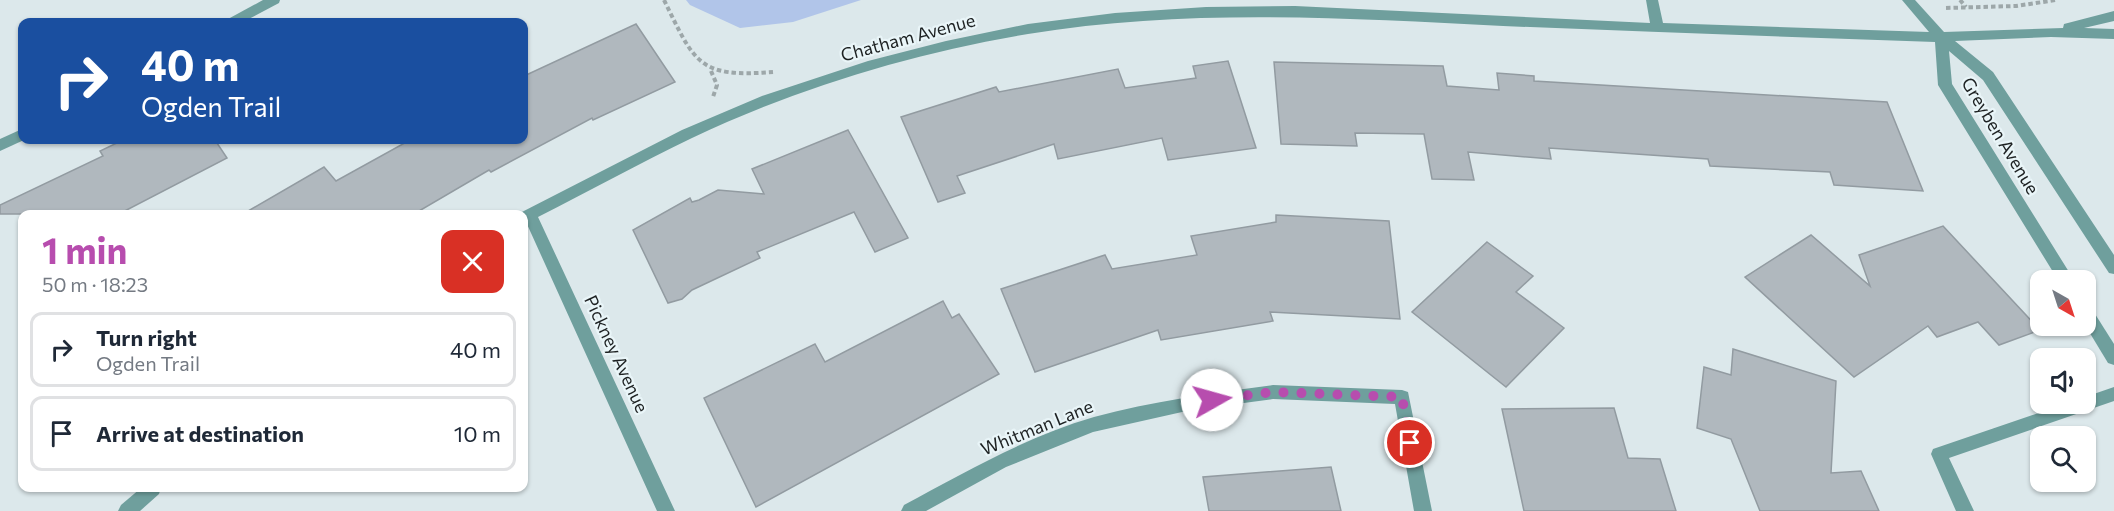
<!DOCTYPE html>
<meta charset="utf-8">
<style>
body{margin:0;font-family:Commissioner,sans-serif;background:#f6f6f7;color:#1f2937;height:100vh;display:flex;flex-direction:column;font-size:22px;white-space:nowrap}
*{box-sizing:border-box;margin:0}
p{font-size:20px;color:#747a83}
.icon{flex:none;width:33px;height:33px;fill:none;stroke:currentColor;stroke-width:2;stroke-linecap:round;stroke-linejoin:round}
.map{position:relative;flex:1;overflow:hidden}
.side{position:absolute;left:18px;top:210px;width:510px;height:282px;display:flex;flex-direction:column;background:#fff;border-radius:12px;box-shadow:0 2px 4px #0004}
.side>*{flex:none}
.top-card{position:absolute;left:18px;top:18px;width:510px;height:126px;border-radius:12px;box-shadow:0 2px 4px #0004;background:#1a4fa0;color:#fff;overflow:hidden}
.needle{width:39px;rotate:141deg}
.tools{position:absolute;left:2030px;top:270px;display:grid;gap:12px}
.tools a{display:grid;place-items:center;width:66px;height:66px;border-radius:12px;background:#fff;box-shadow:0 2px 4px #0004;font-size:30px}
.pin{position:absolute;display:grid;place-items:center;width:51px;height:51px;color:#fff;margin:-26px;border:3px solid #fff;border-radius:50%;box-shadow:0 2px 6px #0007}
.me{position:absolute;width:66px;margin:-33px;rotate:83deg;stroke-linejoin:round;filter:drop-shadow(0 0 4px #0008)}
.turn{display:flex;align-items:center;gap:21px;height:126px;padding:0 24px;font-size:27px}
.turn .icon{width:78px;height:78px;stroke-width:2.5}
.turn b{display:block;font-size:42px;line-height:51px}
.round{display:grid;place-items:center;flex:none;width:63px;height:63px;border-radius:12px;background:#f6f6f7}
.headline{display:flex;align-items:center;justify-content:space-between;height:102px;padding:0 24px}
h1{font-size:36px;font-weight:700;line-height:45px;color:#b74dae}
ul{padding:0;list-style:none}
li{display:flex;align-items:center;gap:18px;height:75px;margin:0 12px 9px;padding:0 12px;border:3px solid #e0e1e3;border-radius:12px}
li div{flex:1}
li b{display:block;font-size:22px}
li em{font-style:normal}
.map>svg:first-child{display:block}
</style>
<div class="map">
<svg width="2114" height="511" viewBox="0 0 2114 511">
<rect width="100%" height="100%" fill="#dce8eb"/>
<path fill="#b1c5e9" d="M686 0H861L793 22 740 28 690 5Z"/>
<g fill="#b0b8be" stroke="#929ba1" stroke-width="1.5">
<path d="M636 24 675 82 593 120 592 118 491 172 489 170 414 214H243L324 167 336 181 410 140H524V76Z"/>
<path d="M1228 61 1256 148 1168 160 1162 138 1058 159 1054 144 957 176 965 193 938 202 901 117 996 87 999 92 1118 69 1125 88 1196 78 1193 66Z"/>
<path d="M1274 62 1443 66 1447 86 1499 90 1497 73 1534 76V81L1887 102 1923 191 1834 185 1830 172 1710 166 1708 159 1549 148 1551 159 1468 152 1474 180 1432 179 1424 134 1355 133 1357 146 1281 144Z"/>
<path d="M848 130 908 238 875 252 854 212 757 252 760 258 692 290 682 299 668 303 633 230 690 198 692 202 699 200 718 190 764 194 752 169Z"/>
<path d="M123 140H215L227 158 119 214H0V205L103 156 100 151Z"/>
<path d="M1276 215 1389 221 1400 319 1270 312 1273 321 1161 340 1158 330 1035 372 1001 289 1105 255 1112 269 1197 255 1191 236 1276 222Z"/>
<path d="M1943 226 2040 330 1999 345 1978 322 1937 337 1928 326 1854 377 1745 277 1811 235 1870 286 1859 255Z"/>
<path d="M1487 242 1533 276 1516 292 1564 328 1506 387 1412 312Z"/>
<path d="M943 301 952 318 959 314 999 374 756 507 704 398 815 344 825 362Z"/>
<path d="M1733 349 1836 381 1831 473 1861 471 1879 511H1760L1731 439 1697 428 1704 367 1731 375Z"/>
<path d="M1614 408 1628 458 1660 459 1676 511H1524L1502 409Z"/>
<path d="M1331 467 1341 511H1209L1203 477Z"/>
</g>
<g fill="none" stroke-linecap="round" stroke-linejoin="round">
<g stroke="#9da7a9" stroke-width="4" stroke-dasharray="4.5 3" stroke-linecap="butt">
<path d="M664 0C695 63 698 78 773 72"/>
<path d="M1960 0 1966 7"/>
<path d="M1946 8 2016 6 2056 0"/>
<path d="M711 71 717 85 713 97"/>
</g>
<g fill="#6f9f9d" fill-rule="evenodd">
<path d="M263 0H280L279 3 243 22H227L228 19Z"/>
<path d="M1646 0H1658L1663 23 1929 32 1902 0H1915L1944 32 2063 28 2064 24 2114 11V21L2084 28 2114 29V39L2051 37 1955 41 1993 72 2114 255V274L2109 273 1983 80 1949 51 1952 84 2074 280H2058L1938 85 1935 42C1790 37 1647 32 1503 26 1344 18 1186 8 1028 34 913 53 797 88 692 138 640 163 589 191 538 217L675 511H657L526 222 524 223V214H518L682 130 762 96 868 61 946 41 1028 24 1115 13 1206 7 1295 6 1650 23Z"/>
<path d="M22 129 24 140 0 151V139Z"/>
<path d="M2085 304 2090 306 2114 344V365L2108 363 2085 325Z"/>
<path d="M1273 385 1402 390 1408 392 1432 511H1414L1395 404 1273 399 1191 410 1093 432 1006 467 926 511H901L904 505C965 472 1026 437 1094 417 1152 401 1213 393 1273 385Z"/>
<path d="M2114 387V401L1949 458 1974 511H1956L1931 454 1933 449 2065 404H2085V397Z"/>
<path d="M141 488H161L159 494 140 511H118L121 505Z"/>
</g>
</g>
<g fill="none" stroke-linecap="round" stroke-linejoin="round">
<path stroke="#b74dae" stroke-width="10" stroke-dasharray="0 18" d="M1212 400 1273 392 1402 397 1410 443"/>
</g>
<g text-anchor="middle" stroke-width="4.5" stroke-linejoin="round" paint-order="stroke">
<g font-size="18" fill="#1d2122" stroke="#e9f5f8">
<text transform="translate(908 38) rotate(-15)" y="6">Chatham Avenue</text>
<text transform="translate(2000 136) rotate(59)" y="6">Greyben Avenue</text>
<text transform="translate(616 354) rotate(65)" y="6">Pickney Avenue</text>
<text transform="translate(1037 428) rotate(-22)" y="6">Whitman Lane</text>
</g>
</g>
</svg>
<div class="tools">
<a><svg class="needle" viewBox="-14 -14 28 28"><path d="M0-13l5 13h-10z" fill="#e53935"/><path d="M0 13l5-13h-10z" fill="#747a83"/></svg></a>
<a><svg class="icon" aria-label="sound" viewBox="0 0 24 24"><path d="M4 9h4l5-4v14l-5-4H4zM17 9q2 3 0 6"/></svg></a>
<a><svg class="icon" aria-label="search" viewBox="0 0 24 24"><circle cx="10" cy="10" r="6"/><path d="M15 15l6 6"/></svg></a>
</div>
<div class="pin" style="left:1410px;top:443px;background:#d93025"><svg class="icon" aria-label="arrive" viewBox="0 0 24 24"><path d="M6 21V4h12l-3 4 3 4H6"/></svg></div>
<svg class="me" style="left:1212px;top:400px" viewBox="-20 -20 40 40"><circle r="19" fill="#fff"/><path d="M0-13L10 11 0 6-10 11z" fill="#b74dae"/></svg>
<div class="top-card">
<div class="turn"><svg class="icon" aria-label="right" viewBox="0 0 24 24"><path d="M7 20v-9h11M14 6l5 5-5 5"/></svg><div><b>40 m</b>Ogden Trail</div></div>
</div>
<section class="side">
<div class="headline"><div><h1>1 min</h1><p>50 m · 18:23</p></div><a class="round" style="background:#d93025;color:#fff"><svg class="icon" aria-label="close" viewBox="0 0 24 24"><path d="M6 6l12 12M18 6L6 18"/></svg></a></div>
<ul>
<li><svg class="icon" aria-label="right" viewBox="0 0 24 24"><path d="M7 20v-9h11M14 6l5 5-5 5"/></svg><div><b>Turn right</b><p>Ogden Trail</p></div><em>40 m</em></li>
<li><svg class="icon" aria-label="arrive" viewBox="0 0 24 24"><path d="M6 21V4h12l-3 4 3 4H6"/></svg><div><b>Arrive at destination</b></div><em>10 m</em></li>
</ul>
</section>
</div>
